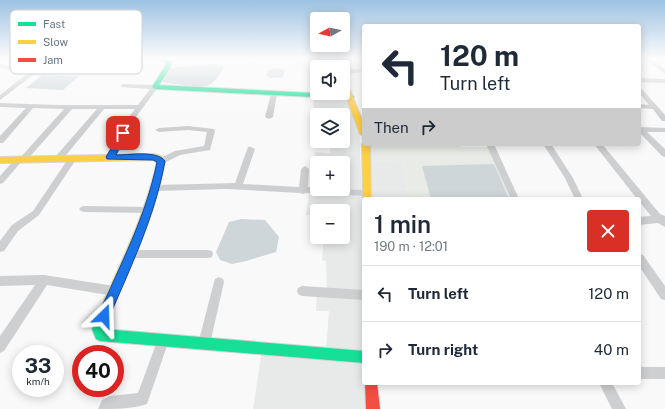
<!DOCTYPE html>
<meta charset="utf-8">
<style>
body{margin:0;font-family:"Public Sans",sans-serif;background:#f6f6f7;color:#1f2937;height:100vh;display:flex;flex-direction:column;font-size:15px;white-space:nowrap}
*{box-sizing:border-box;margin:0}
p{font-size:13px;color:#747a83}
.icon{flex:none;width:22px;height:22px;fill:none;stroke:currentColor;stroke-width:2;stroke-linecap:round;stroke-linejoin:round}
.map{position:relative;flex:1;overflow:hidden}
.side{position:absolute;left:362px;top:197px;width:279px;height:188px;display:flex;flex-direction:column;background:#fff;border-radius:4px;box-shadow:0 2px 10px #0003}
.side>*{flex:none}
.top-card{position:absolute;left:362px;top:24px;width:279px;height:122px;border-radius:4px;box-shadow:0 2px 10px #0003;background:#fff;color:#1f2937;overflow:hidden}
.needle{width:26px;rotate:262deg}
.tools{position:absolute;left:310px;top:12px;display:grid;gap:8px}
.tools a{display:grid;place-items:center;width:40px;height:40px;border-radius:4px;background:#fff;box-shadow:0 2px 10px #0003;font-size:20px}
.speed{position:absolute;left:12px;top:345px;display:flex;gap:8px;font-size:20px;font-weight:700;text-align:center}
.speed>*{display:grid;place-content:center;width:52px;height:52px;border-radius:50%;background:#fff;box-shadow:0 2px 10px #0003;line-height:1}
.speed small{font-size:10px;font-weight:400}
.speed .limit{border:6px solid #d22;background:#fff;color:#111}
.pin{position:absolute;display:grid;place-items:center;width:34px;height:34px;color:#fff;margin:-17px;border-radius:8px;box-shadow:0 2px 6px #0006}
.me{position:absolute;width:44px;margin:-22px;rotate:22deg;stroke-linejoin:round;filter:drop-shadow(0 0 3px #0008)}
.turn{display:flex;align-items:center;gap:14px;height:84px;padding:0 12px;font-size:18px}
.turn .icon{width:52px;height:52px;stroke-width:2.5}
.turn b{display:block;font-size:28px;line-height:34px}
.then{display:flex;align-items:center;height:38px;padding:0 12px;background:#0003;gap:8px;font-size:15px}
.round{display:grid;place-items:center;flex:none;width:42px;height:42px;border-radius:4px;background:#f6f6f7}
.head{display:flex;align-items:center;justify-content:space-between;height:68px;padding:0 12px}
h1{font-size:24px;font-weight:600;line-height:30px}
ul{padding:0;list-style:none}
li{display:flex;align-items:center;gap:12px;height:56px;padding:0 12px;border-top:1px solid #e0e1e3}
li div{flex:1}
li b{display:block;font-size:15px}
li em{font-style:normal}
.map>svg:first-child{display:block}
</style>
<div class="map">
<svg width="665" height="409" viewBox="0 0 665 409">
<rect width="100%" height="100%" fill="#f9f9f9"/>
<g fill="#e8e9e9" fill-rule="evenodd">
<path d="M313 96 348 98 359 124 364 253V355L326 351 329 311H316L317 293 327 292 326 261 322 260 324 237H343V211H317V215H306L315 152 330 153 331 141H343V115H317V131H316ZM317 163H343V189H317Z"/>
<path d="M403 161 409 199H368L370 162Z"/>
<path d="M262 350 363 359 367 409H253Z"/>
</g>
<path fill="#e8ebe6" d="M368 144H460L461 147H488L511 199H409L403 161 370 162Z"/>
<g fill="#ced6d9">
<path d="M211 64 223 66 224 68C220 74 215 82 209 85 202 89 170 83 161 82L166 69 179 67Z"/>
<path d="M274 68 285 69 283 77 271 78 266 76 268 71Z"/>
<path d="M42 75 79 76 63 90 26 88Z"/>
<path d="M494 164 509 199H431L422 166Z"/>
<path d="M241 219 265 220 279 237 276 252 246 261 232 264 220 260 216 252 229 222Z"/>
</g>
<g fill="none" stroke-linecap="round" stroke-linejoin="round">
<g stroke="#d5d6d7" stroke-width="2">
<g id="fast">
<path d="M158 59H169L172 61 170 68 159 85 351 95 354 97 351 99 155 89 152 87 164 68 166 62Z"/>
<path d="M104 309 108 310 110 314 104 329 364 351V363L100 341 96 339 92 329 100 310Z"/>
</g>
</g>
<g stroke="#d5d6d7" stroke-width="2">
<g id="slow">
<path d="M331 59H337L340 67H334Z"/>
<path d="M343 78 346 80 364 125V136L360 134 343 88Z"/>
<path d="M364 142V144H370L371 199H364V201L363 199 362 144Z"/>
<path d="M153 154 161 156 165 161C154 216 131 266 108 318L104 319 100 318 98 314C120 264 145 216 157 162L153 160 0 163V157Z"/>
</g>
</g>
<g stroke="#d5d6d7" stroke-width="2">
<path id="jam" d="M365 383H377L380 409H366Z"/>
</g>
<g fill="#cecfd0" fill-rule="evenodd">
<path d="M38 59H46L29 69C48 79 56 59 72 59L51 74 33 75 0 100V95L28 73 0 68V64L23 68Z"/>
<path d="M112 59H119C111 66 99 70 89 64 97 59 101 66 112 59Z"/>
<path d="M132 59H139L128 69 115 70 112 68 115 66H124Z"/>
<path d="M645 59H652L665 69V74Z"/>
<path d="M364 68V72L343 74V70Z"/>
<path d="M639 78 665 79V83L639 82Z"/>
<path d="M123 84 155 85 158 87 133 121 113 159H107L106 157 126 121 135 109H104L62 160H56L55 158 56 156 97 109H72L26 161H22L3 183 0 184V176L16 158H20L64 109 33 108 3 143H0V136L26 108 0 107V103L59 105H138L150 89 121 87V85Z"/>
<path d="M639 87 641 88 665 115V121H662L653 109 639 108V104L649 105 639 93Z"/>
<path d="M274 92 277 94 273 117 269 119 265 117 271 94Z"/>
<path d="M188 126 214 129 215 131 210 150 180 155 164 163H158L157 161 158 159 175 151 204 146 207 132 188 130 159 132 155 130 159 128Z"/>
<path d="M639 127 665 128V132H647L665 149V157L662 156 639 132Z"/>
<path d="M486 144H494L519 199H511Z"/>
<path d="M543 144H551L573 178 583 199H575L565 178Z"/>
<path d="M594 144H602L660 214 665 216V227L658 223 639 225V217L651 216 639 201V199H637L634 195Z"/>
<path d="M248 147H251L255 149 243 184 299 187 301 169 305 166 309 169 308 187H317V189L367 190 371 193 367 196 306 193 303 194 300 193 227 189 156 191 152 188 156 185 235 183Z"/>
<path d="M73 155 77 158 39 215 18 231 4 251 0 252V241L12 225 33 211 70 156Z"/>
<path d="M84 206 149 207 152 208 154 210 152 212 149 213 84 212 81 211 79 209 81 207Z"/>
<path d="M131 250H208L212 251 213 254 212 257 208 258H131L127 257 126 254 127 251Z"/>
<path d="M639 254 643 255 665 286V300L661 299 639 266Z"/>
<path d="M44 275 114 286 118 288 119 291 118 294 114 296 47 285 4 351 0 353V336L35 285 0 286V276Z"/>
<path d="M219 277 223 279 224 282 210 344 208 348 204 350 200 348 198 344 214 282 215 279Z"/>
<path d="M302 286 364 290V300L302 296 298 294 297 291 298 288Z"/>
<path d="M163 334 167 336 169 340 147 404C132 409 114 409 98 409L102 400 110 396 138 393 159 336Z"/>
<rect x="639" y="367" width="26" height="12"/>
<path d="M599 383H612L626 409H612Z"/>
</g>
<use href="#fast" fill="#16e098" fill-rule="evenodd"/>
<use href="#slow" fill="#ffcf43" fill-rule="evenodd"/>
<use href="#jam" fill="#f24e42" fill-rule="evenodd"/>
</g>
<linearGradient id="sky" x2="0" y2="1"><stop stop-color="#9dc2e2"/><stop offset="0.5" stop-color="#fcfcfc"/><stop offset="1" stop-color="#fcfcfc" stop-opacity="0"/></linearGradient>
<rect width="665" height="117" fill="url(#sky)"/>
<path fill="#1a73e8" stroke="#114b97" d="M123 130 127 133 116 155C128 155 157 150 165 161 155 217 130 268 108 320L104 322 99 320 98 316C120 265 146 217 157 162L153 160 107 159 106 157 120 133Z"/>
<rect x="10" y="10" width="132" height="64" rx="6" fill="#fff" stroke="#d1d6da" stroke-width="1"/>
<rect x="18" y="22" width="18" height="4" fill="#16e098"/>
<rect x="18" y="40" width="18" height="4" fill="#ffcf43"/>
<rect x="18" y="58" width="18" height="4" fill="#f24e42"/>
<g font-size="11" fill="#657683">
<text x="43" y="28">Fast</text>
<text x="43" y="46">Slow</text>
<text x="43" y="64">Jam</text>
</g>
</svg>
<div class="tools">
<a><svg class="needle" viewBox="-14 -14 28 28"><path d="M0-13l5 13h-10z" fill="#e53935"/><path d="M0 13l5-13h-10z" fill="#747a83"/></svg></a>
<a><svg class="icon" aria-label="sound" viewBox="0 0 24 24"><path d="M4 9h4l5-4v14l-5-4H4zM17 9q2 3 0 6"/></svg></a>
<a><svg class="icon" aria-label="layers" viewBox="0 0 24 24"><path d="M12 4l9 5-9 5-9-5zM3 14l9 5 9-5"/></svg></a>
<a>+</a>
<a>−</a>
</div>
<div class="speed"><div>33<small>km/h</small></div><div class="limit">40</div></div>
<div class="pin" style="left:123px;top:133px;background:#d93025"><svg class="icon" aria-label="arrive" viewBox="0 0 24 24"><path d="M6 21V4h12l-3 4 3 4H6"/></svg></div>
<svg class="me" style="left:104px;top:316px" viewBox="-20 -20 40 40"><path d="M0-17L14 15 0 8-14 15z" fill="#1a73e8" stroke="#fff" stroke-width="4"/></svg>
<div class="top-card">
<div class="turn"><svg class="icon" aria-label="left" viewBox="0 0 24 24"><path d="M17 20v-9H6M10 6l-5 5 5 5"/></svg><div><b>120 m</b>Turn left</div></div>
<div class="then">Then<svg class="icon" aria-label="right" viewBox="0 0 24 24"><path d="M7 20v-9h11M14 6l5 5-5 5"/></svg></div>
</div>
<section class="side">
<div class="head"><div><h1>1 min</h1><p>190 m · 12:01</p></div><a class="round" style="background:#d93025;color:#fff"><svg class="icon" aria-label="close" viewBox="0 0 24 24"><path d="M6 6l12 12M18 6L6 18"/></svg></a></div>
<ul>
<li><svg class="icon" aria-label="left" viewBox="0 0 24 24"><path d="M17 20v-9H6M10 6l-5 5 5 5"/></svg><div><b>Turn left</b></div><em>120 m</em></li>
<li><svg class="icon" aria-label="right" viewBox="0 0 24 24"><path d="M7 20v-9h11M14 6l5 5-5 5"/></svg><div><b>Turn right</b></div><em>40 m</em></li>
</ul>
</section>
</div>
